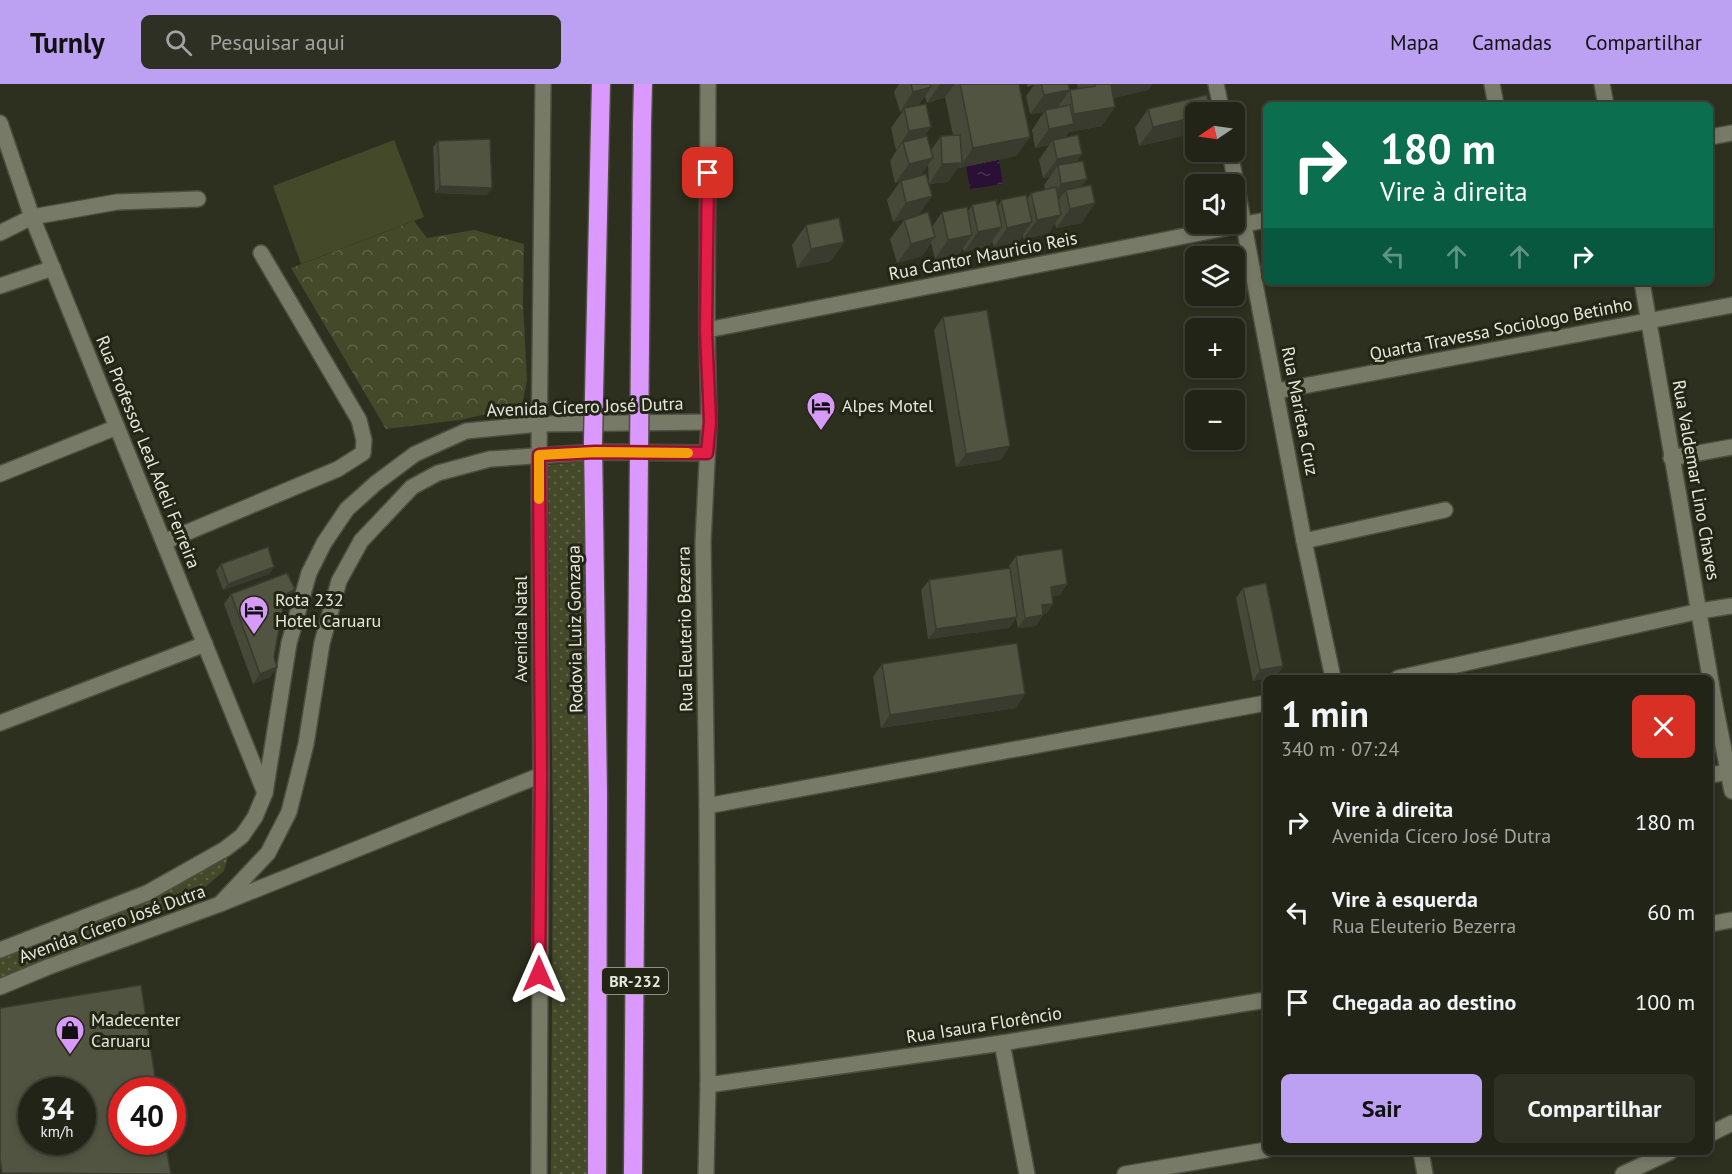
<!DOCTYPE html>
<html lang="pt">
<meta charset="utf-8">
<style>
body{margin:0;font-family:"PT Sans",sans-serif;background:#2e3024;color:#f1f3f6;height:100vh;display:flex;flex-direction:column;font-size:22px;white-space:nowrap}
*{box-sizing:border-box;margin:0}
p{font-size:20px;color:#a2a4a1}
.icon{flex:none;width:33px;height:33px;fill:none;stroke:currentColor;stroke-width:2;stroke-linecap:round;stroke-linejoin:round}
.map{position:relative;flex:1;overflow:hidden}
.details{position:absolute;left:1263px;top:591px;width:450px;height:480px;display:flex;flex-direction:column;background:#222417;border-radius:9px;box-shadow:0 3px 9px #0003,0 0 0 2px #3f4136}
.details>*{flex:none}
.guide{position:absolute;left:1263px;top:18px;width:450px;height:183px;border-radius:9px;box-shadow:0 3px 9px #0003,0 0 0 2px #3f4136;background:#0b6e4f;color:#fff;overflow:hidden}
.needle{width:39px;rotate:257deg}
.buttons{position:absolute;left:1185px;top:18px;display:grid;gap:12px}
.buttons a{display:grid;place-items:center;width:60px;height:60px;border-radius:9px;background:#222417;box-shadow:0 3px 9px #0003,0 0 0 2px #3f4136;font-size:30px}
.speed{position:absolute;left:18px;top:993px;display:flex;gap:12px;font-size:30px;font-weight:700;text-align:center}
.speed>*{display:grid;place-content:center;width:78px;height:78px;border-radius:50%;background:#222417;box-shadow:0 3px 9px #0003,0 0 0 2px #3f4136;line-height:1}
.speed small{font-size:15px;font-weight:400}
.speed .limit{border:9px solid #d22;background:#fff;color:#111}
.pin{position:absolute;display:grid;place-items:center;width:51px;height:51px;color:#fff;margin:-26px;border-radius:12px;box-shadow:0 3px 9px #0006}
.me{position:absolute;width:66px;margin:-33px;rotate:0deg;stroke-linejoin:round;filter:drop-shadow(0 0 4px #0008)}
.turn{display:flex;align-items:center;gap:21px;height:126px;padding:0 18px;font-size:27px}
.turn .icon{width:78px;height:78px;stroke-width:2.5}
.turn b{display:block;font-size:42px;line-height:51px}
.lanes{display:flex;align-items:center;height:57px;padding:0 18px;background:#0003;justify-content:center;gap:30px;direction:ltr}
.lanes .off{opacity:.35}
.round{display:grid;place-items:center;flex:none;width:63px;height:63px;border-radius:9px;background:#2e3024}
.summary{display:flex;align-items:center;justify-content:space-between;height:102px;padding:0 18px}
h1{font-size:36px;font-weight:700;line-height:45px}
.primary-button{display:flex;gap:12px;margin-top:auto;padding:12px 18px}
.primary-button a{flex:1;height:69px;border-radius:9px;background:#bca0f2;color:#111;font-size:24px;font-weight:700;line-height:69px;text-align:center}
.primary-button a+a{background:#2e3024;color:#f1f3f6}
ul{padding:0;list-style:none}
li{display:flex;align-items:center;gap:18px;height:90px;padding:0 18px}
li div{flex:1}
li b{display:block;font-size:22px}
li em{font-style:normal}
header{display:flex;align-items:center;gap:36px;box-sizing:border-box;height:84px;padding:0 30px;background:#bca0f2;color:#111}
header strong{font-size:28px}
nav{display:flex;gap:33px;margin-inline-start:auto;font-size:21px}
.search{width:420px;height:54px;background:#2e3024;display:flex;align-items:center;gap:15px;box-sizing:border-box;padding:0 21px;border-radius:9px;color:#a2a4a1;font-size:22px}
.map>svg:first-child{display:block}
</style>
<header>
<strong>Turnly</strong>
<div class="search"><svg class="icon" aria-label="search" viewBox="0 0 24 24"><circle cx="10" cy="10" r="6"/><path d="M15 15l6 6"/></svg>Pesquisar aqui</div>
<nav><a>Mapa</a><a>Camadas</a><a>Compartilhar</a></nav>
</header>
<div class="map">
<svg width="1732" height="1090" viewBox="0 0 1732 1090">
<defs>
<pattern id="grass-dots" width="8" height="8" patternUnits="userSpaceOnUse" patternTransform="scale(1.5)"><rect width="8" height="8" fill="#44492a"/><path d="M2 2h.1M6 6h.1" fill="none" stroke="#5f6348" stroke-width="1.8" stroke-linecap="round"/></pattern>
<pattern id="park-crowns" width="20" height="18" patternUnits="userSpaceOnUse" patternTransform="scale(1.5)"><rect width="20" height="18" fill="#44492a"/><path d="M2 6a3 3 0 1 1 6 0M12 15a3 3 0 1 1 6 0" fill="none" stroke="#5f6348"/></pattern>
<pattern id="water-ripples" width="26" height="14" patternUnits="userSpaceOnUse" patternTransform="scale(1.5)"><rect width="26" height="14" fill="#2a1035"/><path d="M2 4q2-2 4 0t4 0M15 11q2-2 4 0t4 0" fill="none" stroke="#493352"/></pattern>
</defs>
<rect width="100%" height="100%" fill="#2d301f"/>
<g fill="url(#grass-dots)">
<path d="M598 376 590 1090H551L553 743 548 381Z"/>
<path d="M229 769 224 787 191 815 0 895V871Z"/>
</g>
<path fill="url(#park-crowns)" d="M414 137 427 154 474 146 524 160 523 220 527 296 522 322 460 336 386 345 291 184Z"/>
<path fill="#44492a" d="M394 56 424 133 301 180 273 102Z"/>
<path fill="url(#water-ripples)" d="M999 76 1003 100 970 105 966 82Z"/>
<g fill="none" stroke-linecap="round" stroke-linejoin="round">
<g stroke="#4c4e3f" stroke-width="18">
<g id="street">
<path d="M1216 0 1222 28"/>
<path d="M1492 0 1496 21"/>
<path d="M1602 0 1606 21"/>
<path d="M0 39 32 133 265 709"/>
<path d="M1710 53 1732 49"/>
<path d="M1230 68 1304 457 1333 594"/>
<path d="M0 149 32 133 72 126 117 118 198 115"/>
<path d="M1642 198 1714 616 1732 707"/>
<path d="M0 202 53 184"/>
<path d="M707 246 1266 136"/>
<path d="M1277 307 1732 221"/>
<path d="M1671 374 1732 363"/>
<path d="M0 390 117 343"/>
<path d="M1304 457 1445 426"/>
<path d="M164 458 338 385 363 369 364 356 359 336 261 169"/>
<path d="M1398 594 1700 527 1732 522"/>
<path d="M0 639 205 560"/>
<path d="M1710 691 1729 688"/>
<path d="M707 722 1266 619"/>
<path d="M1710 840 1732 836"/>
<path d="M1002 959 1027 1090"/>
<path d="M708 1001 1002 959 1266 916"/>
<path d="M1710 1050 1732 1039"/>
<path d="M1421 1068 1425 1090"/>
<path d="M1125 1090 1266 1066"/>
<path d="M1623 1090 1670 1068"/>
</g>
</g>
<g stroke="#4c4e3f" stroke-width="18">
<g id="secondary">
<path d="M220 820 268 769 289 728 306 660 322 559 339 497 361 457 412 403 438 389 490 375 595 368 707 369"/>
<path d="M0 866 147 809 225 765 242 752 255 733 265 709 289 559 309 489 324 459 347 425 376 399 415 370 466 347 539 340 709 338"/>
<path d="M0 903 48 883 220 820 541 691"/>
<path d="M539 1090 541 691 539 371 543 0"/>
<path d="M706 1090 708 1001 707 722 703 458 709 338 707 246 708 0"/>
</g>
</g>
<g stroke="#4c4e3f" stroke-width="21">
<g id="highway">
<path d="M642 39 643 0"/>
<path d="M600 42 601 0"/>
<path d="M597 1090 598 711"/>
<path d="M633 1090 636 703"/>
</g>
</g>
<use href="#street" stroke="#777a67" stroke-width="15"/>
<use href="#secondary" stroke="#777a67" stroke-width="15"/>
<use href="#highway" stroke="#dc99fd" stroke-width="18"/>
<g stroke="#4c4e3f" stroke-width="21" stroke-linecap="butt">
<g id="highway-bridge">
<path d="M636 703 642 39"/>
<path d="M598 711 593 357 600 42"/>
</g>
</g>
<use href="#highway-bridge" stroke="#dc99fd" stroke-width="18"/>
</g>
<g fill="#464838" fill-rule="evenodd">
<path d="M899 0H1019L1030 53 1016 72 959 84V82L948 98 929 100 928 81 921 91 932 112 918 131 893 138 887 116 900 98 895 99 890 77 897 66H896L891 44 903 27 900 28 894 8ZM925 12 927 19 945 13 953 51 941 52 931 66 924 52 931 43 918 21Z"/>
<path d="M1027 0H1068L1070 6 1078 5 1077 0H1152L1148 6 1113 14 1102 42 1069 48 1064 54 1082 70 1076 78 1081 103 1082 139 1056 144 1055 139 1048 150 1023 155V151L1018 158 994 163 992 157 989 162 964 168 963 164 959 170 935 175 931 159 922 172 897 179 890 155 904 136 932 143 942 128 968 127 972 121 998 122 1001 116 1027 115 1031 109 1045 106 1044 101 1050 93 1043 94 1039 76 1049 61 1035 64 1032 46 1044 28 1030 30 1026 12 1034 1 1027 3Z"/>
<path d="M1148 25 1196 28V49L1139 62 1135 44Z"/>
<path d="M438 57 487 111 435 109 433 63Z"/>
<path d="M806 141 844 158 831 177 797 184 792 161Z"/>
<path d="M943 233 1001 376 956 383 934 246Z"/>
<path d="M1016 472 1067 500 1060 511 1052 512 1046 530H1043L1036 542 1018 544 1016 534 1009 544 928 555 921 506 929 496 1009 485V482Z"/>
<path d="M221 480 274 483 269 490 223 506 216 487Z"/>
<path d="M1243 504 1283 582 1276 592 1253 597 1236 514Z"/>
<path d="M231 510 288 515 284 518 274 573 277 583 270 593 253 600 224 520Z"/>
<path d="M882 580 1025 610 1016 624 881 644 873 593Z"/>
</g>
<g fill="#393b2e">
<path d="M940 0H955L945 13 927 19Z"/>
<path d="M1110 0H1152L1148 6 1097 18Z"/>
<path d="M931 3 918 22 904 24 903 27 900 28 913 8Z"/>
<path d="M1070 6 1056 26 1030 30 1044 11Z"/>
<path d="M1115 23 1102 42 1069 48 1061 59 1053 56 1049 61 1035 64 1049 45 1066 42 1074 30Z"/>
<path d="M1196 33V49L1139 62 1153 43Z"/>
<path d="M931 43 918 62 903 58 897 66H896L909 47Z"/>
<path d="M1030 53 1016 72 959 84 973 64Z"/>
<path d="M1082 70 1068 89 1058 81 1050 93 1043 94 1057 75Z"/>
<path d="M933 74 920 93 901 97 900 98 895 99 909 80Z"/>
<path d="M962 79 948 98 929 100 942 80Z"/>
<path d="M1087 95 1073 114 1066 106 1058 117 1048 119 1061 100Z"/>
<path d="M440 102 492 104 487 111 435 109Z"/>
<path d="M932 112 918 131 893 138 906 119Z"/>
<path d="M1095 119 1082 139 1056 144 1070 125Z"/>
<path d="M1061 131 1048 150 1023 155 1037 136Z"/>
<path d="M1032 138 1018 158 994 163 1007 144Z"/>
<path d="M1002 143 989 162 964 168 978 148Z"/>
<path d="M972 151 959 170 935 175 948 156Z"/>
<path d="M935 153 922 172 897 179 911 160Z"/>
<path d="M844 158 831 177 797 184 811 165Z"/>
<path d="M1010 362 1001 376 956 383 966 370Z"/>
<path d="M274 483 269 490 223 506 228 500Z"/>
<path d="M1067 500 1060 511 1044 513 1051 503Z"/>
<path d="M295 505 288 515 278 522 285 511Z"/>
<path d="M1053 520 1046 530 1035 531 1042 521Z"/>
<path d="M1043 531 1036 542 1018 544 1025 534Z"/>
<path d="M1017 533 1009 544 928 555 936 545Z"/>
<path d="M1283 582 1276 592 1253 597 1260 586Z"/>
<path d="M277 583 270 593 253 600 260 590Z"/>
<path d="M1025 610 1016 624 881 644 890 631Z"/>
</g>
<g fill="#515441" stroke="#393b2e" stroke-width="1.5" fill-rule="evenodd">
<path d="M911 0H930L931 3 913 8Z"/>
<path d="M960 0H1019L1030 53 973 64Z"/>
<path d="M1041 0H1068L1070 6 1044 11Z"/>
<path d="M1095 0H1111L1115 23 1074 30 1070 6 1095 2Z"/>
<path d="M1207 11 1211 28H1196V33L1153 43 1148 25Z"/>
<path d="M926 20 931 43 909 47 904 24Z"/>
<path d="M1070 21 1074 40 1049 45 1045 26Z"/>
<path d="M960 51 962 79 942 80 941 52Z"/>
<path d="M1078 51 1082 70 1057 75 1053 56Z"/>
<path d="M927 52 933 74 909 80 903 58Z"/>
<path d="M490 55 492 104 440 102 438 57Z"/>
<path d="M1083 77 1087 95 1061 100 1058 81Z"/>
<path d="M926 90 932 112 906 119 901 97Z"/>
<path d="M1091 101 1095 119 1070 125 1066 106Z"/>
<path d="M1056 103 1061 131 1037 136 1031 109Z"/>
<path d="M1026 111 1032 138 1007 144 1001 116Z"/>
<path d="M996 116 1002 143 978 148 972 121Z"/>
<path d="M967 123 972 151 948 156 942 128Z"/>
<path d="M928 128 935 153 911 160 904 136Z"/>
<path d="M839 134 844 158 811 165 806 141Z"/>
<path d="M987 226 1010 362 966 370 943 233Z"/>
<path d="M268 463 274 483 228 500 221 480Z"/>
<path d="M1062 465 1067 500 1051 503 1053 520 1042 521 1043 531 1025 534 1016 472Z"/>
<path d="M1010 484 1017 533 936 545 929 496Z"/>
<path d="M287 489 295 505 285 511 274 573 277 583 260 590 231 510Z"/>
<path d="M1266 499 1283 582 1260 586 1243 504Z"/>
<path d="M1017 559 1025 610 890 631 882 580Z"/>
<path d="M141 901 157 1006H122V1058H165L171 1090 2 1089 0 1075V924ZM32 1006H82V1058H32Z"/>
</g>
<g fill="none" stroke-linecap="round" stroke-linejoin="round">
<g stroke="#92132f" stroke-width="15">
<path id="route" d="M539 890 541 691 539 371 595 368 707 369 710 338 706 246 708 89"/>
</g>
<use href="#route" stroke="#e11d48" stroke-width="10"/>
<path stroke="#f59e0b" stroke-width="10" d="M539 415V371L595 368 688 369"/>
</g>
<defs>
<g id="hotel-pin" transform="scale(1.5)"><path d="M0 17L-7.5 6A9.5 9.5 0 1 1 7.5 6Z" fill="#d89af8" stroke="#242615"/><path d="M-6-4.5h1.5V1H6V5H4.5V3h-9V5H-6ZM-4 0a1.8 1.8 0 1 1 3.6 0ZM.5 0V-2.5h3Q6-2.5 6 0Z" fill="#111"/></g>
<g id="shop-pin" transform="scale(1.5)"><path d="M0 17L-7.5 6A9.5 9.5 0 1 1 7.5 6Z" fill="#d89af8" stroke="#242615"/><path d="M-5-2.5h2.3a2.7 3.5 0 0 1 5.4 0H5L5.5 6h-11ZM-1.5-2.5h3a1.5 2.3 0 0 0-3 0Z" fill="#111"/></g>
</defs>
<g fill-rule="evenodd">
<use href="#hotel-pin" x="821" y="322"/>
<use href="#hotel-pin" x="254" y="526"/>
<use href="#shop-pin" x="70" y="946"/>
</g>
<g text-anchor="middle" stroke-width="6" stroke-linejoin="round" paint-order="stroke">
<rect fill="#242615" stroke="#abaea1" stroke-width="1.5" x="602" y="884" width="66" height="26" rx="4.5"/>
<g font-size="16" font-weight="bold" fill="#e5e8dd">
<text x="635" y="903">BR-232</text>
</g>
<g font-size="18" fill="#e5e8dd" stroke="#242615">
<text transform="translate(983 172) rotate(-11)" y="6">Rua Cantor Mauricio Reis</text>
<text transform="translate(1501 245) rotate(-11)" y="6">Quarta Travessa Sociologo Betinho</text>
<text transform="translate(585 323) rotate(-2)" y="6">Avenida Cícero José Dutra</text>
<text transform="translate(1300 327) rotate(79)" y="6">Rua Marieta Cruz</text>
<text transform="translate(148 368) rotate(68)" y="6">Rua Professor Leal Adeli Ferreira</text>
<text transform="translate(1696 396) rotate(80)" y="6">Rua Valdemar Lino Chaves</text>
<text transform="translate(521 545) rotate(-90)" y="6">Avenida Natal</text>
<text transform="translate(575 545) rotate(-91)" y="6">Rodovia Luiz Gonzaga</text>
<text transform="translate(685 545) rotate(-91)" y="6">Rua Eleuterio Bezerra</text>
<text transform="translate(112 840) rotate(-20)" y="6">Avenida Cícero José Dutra</text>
<text transform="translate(984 941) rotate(-9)" y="6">Rua Isaura Florêncio</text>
</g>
<g font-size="18" fill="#e5e8dd" stroke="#242615" text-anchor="start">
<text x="842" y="328">Alpes Motel</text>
<text x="275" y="522">Rota 232<tspan x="275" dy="21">Hotel Caruaru</tspan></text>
<text x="91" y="942">Madecenter<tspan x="91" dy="21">Caruaru</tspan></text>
</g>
</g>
</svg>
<div class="buttons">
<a><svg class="needle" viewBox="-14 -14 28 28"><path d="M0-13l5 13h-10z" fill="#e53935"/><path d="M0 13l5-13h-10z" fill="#a2a4a1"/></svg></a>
<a><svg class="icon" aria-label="sound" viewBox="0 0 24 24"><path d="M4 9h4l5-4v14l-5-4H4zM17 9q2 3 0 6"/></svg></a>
<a><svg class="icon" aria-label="layers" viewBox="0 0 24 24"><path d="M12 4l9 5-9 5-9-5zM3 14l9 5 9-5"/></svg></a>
<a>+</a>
<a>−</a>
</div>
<div class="speed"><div>34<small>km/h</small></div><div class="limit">40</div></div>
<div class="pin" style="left:708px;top:89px;background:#d93025"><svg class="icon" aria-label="arrive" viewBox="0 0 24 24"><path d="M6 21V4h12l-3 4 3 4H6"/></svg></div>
<svg class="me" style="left:539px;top:890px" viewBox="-20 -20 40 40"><path d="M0-17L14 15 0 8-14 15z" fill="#e11d48" stroke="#fff" stroke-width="4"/></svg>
<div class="guide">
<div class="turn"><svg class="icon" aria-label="right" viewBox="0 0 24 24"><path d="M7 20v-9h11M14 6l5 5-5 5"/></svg><div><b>180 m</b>Vire à direita</div></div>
<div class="lanes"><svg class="icon off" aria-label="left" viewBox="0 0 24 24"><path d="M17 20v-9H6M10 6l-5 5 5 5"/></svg><svg class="icon off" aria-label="ahead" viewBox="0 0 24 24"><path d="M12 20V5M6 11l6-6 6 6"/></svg><svg class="icon off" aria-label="ahead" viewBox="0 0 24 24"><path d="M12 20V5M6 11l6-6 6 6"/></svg><svg class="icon" aria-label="right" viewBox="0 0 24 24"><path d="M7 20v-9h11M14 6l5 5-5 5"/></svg></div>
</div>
<section class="details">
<div class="summary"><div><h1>1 min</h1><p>340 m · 07:24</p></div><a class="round" style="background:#d93025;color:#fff"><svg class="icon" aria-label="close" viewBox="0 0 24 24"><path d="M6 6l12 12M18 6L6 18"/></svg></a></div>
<ul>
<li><svg class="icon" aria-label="right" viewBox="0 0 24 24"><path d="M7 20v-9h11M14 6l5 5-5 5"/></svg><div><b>Vire à direita</b><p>Avenida Cícero José Dutra</p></div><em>180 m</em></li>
<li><svg class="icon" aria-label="left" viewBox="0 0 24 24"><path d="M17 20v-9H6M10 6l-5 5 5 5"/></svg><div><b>Vire à esquerda</b><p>Rua Eleuterio Bezerra</p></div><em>60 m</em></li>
<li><svg class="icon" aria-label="arrive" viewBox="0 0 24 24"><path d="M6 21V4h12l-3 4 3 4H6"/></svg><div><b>Chegada ao destino</b></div><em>100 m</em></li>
</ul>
<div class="primary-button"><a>Sair</a><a>Compartilhar</a></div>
</section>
</div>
